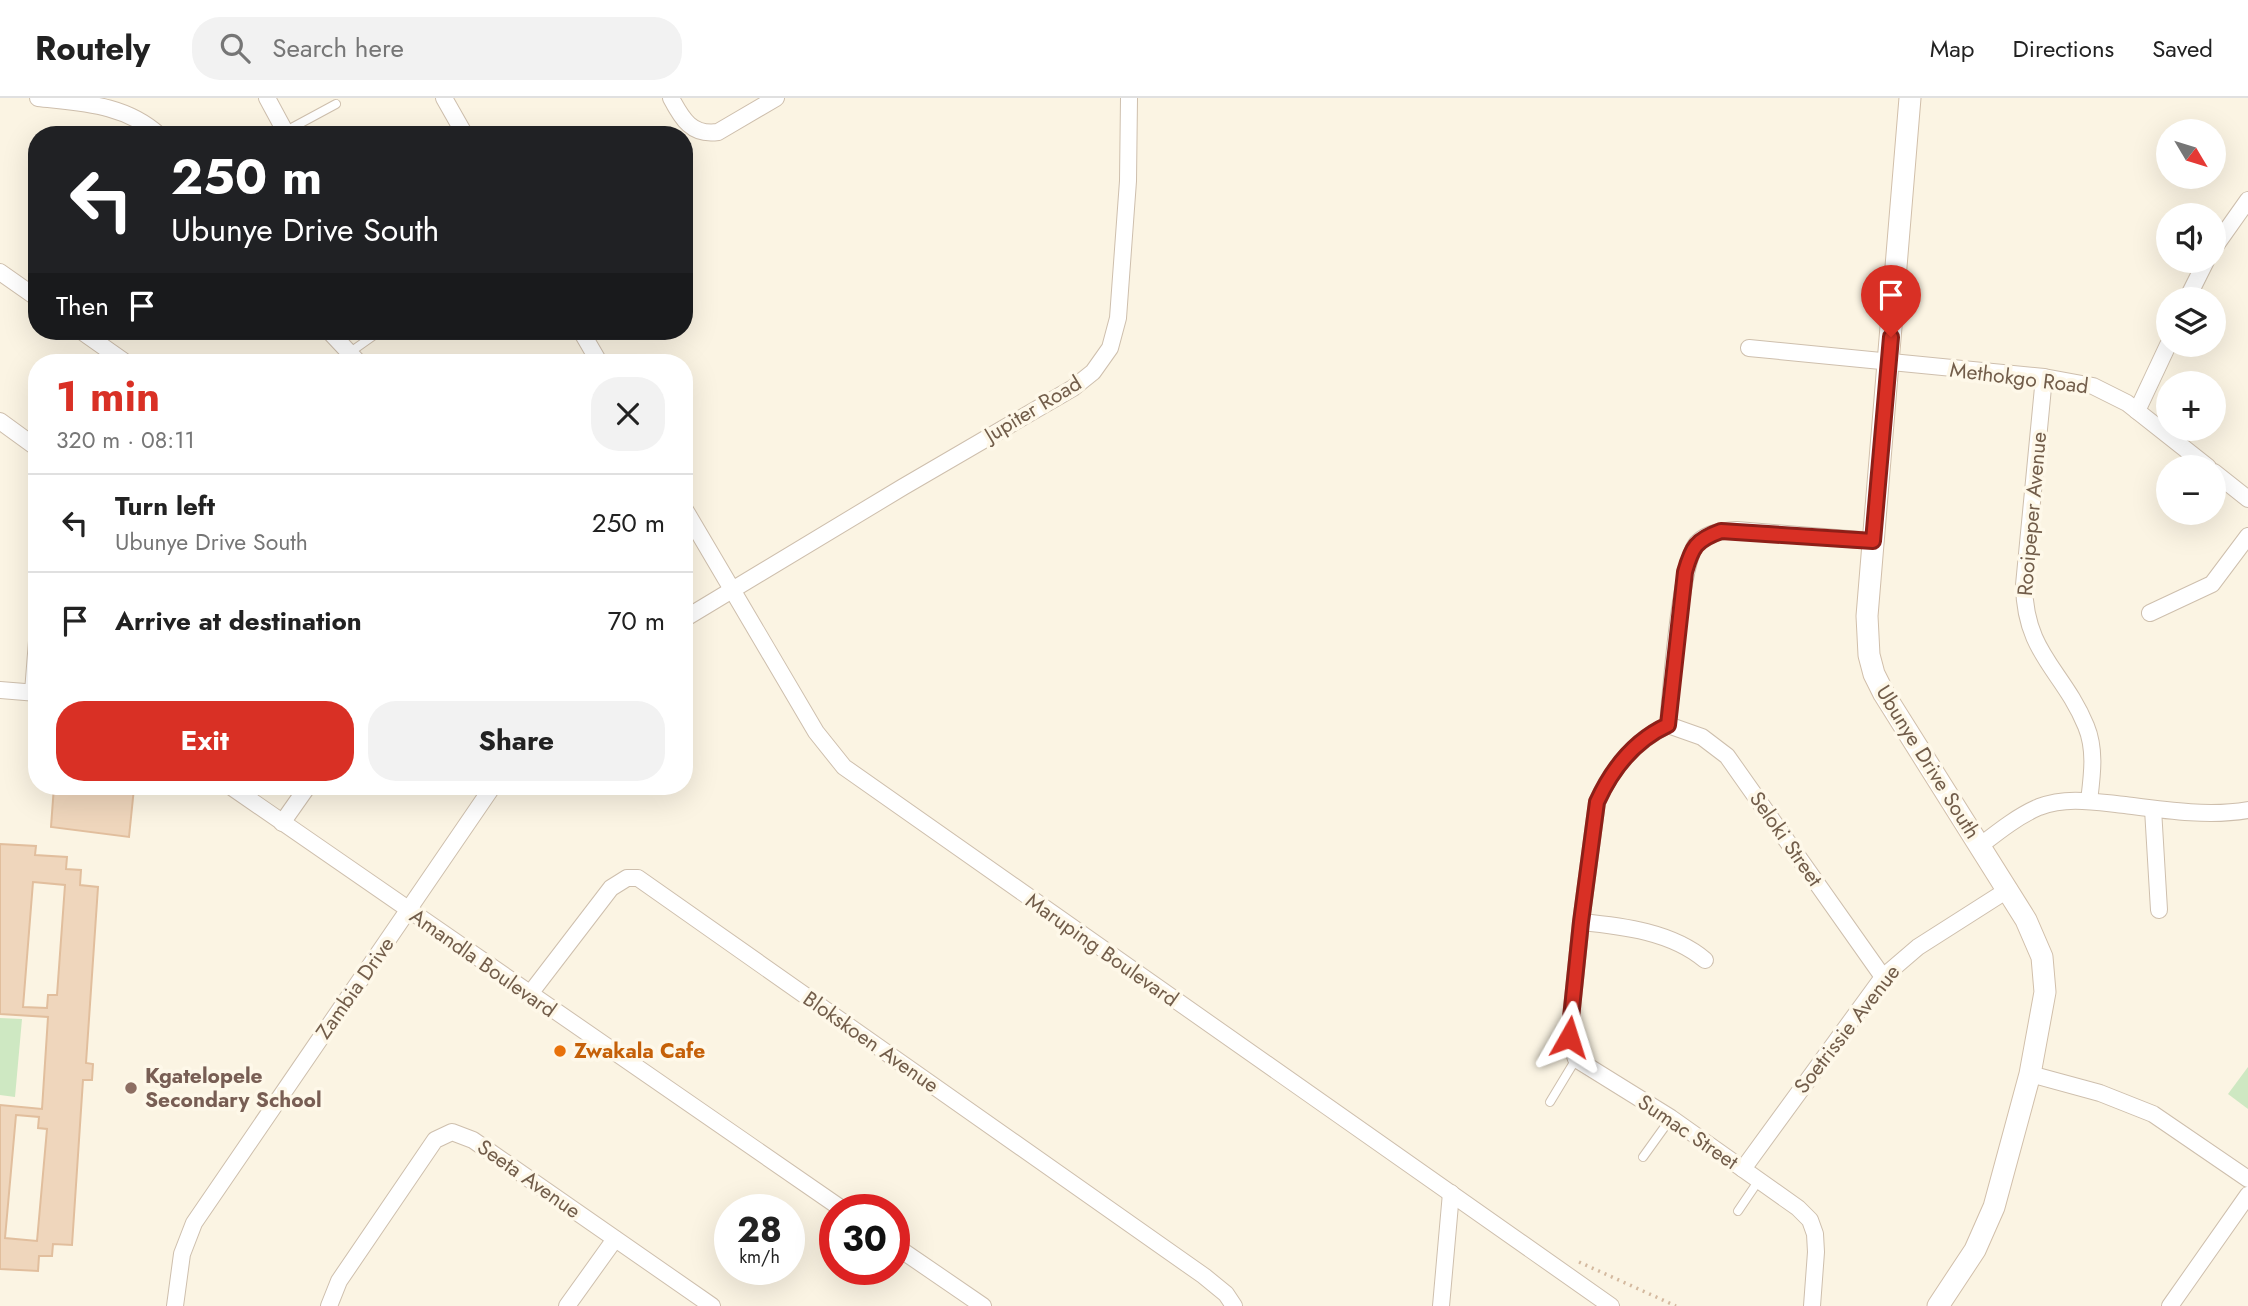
<!DOCTYPE html>
<meta charset="utf-8">
<style>
body{margin:0;font-family:Jost,sans-serif;background:#f2f2f2;color:#222;height:100vh;display:flex;flex-direction:column;font-size:26px;white-space:nowrap}
*{box-sizing:border-box;margin:0}
p{font-size:23px;color:#767676}
.icon{flex:none;width:38px;height:38px;fill:none;stroke:currentColor;stroke-width:2;stroke-linecap:round;stroke-linejoin:round}
.map{position:relative;flex:1;overflow:hidden}
.sheet{position:absolute;left:28px;top:256px;width:665px;height:441px;display:flex;flex-direction:column;background:#fff;border-radius:28px;box-shadow:0 7px 28px #0002}
.sheet>*{flex:none}
.top-card{position:absolute;left:28px;top:28px;width:665px;height:214px;border-radius:28px;box-shadow:0 7px 28px #0002;background:#202124;color:#fff;overflow:hidden}
.needle{width:46px;rotate:128deg}
.tools{position:absolute;left:2156px;top:21px;display:grid;gap:14px}
.tools a{display:grid;place-items:center;width:70px;height:70px;border-radius:50%;background:#fff;box-shadow:0 7px 28px #0002;font-size:35px}
.speed{position:absolute;left:714px;top:1096px;display:flex;gap:14px;font-size:35px;font-weight:700;text-align:center}
.speed>*{display:grid;place-content:center;width:91px;height:91px;border-radius:50%;background:#fff;box-shadow:0 7px 28px #0002;line-height:1}
.speed small{font-size:18px;font-weight:400}
.speed .limit{border:10px solid #d22;background:#fff;color:#111}
.pin{position:absolute;display:grid;place-items:center;width:60px;height:60px;color:#fff;margin:-72px -30px;border-radius:50% 50% 50% 0;rotate:-45deg;box-shadow:0 0 7px #0007}
.pin .icon{rotate:45deg}
.me{position:absolute;width:77px;margin:-38px;rotate:6deg;stroke-linejoin:round;filter:drop-shadow(0 0 5px #0008)}
.turn{display:flex;align-items:center;gap:24px;height:147px;padding:0 28px;font-size:32px}
.turn .icon{width:91px;height:91px;stroke-width:2.5}
.turn b{display:block;font-size:49px;line-height:60px}
.then{display:flex;align-items:center;height:66px;padding:0 28px;background:#0003;gap:14px;font-size:26px}
.round{display:grid;place-items:center;flex:none;width:74px;height:74px;border-radius:28px;background:#f2f2f2}
.headline{display:flex;align-items:center;justify-content:space-between;height:119px;padding:0 28px}
h1{font-size:42px;font-weight:700;line-height:52px;color:#d93025}
.button{display:flex;gap:14px;margin-top:auto;padding:14px 28px}
.button a{flex:1;height:80px;border-radius:28px;background:#d93025;color:#fff;font-size:28px;font-weight:700;line-height:80px;text-align:center}
.button a+a{background:#f2f2f2;color:#222}
ul{padding:0;list-style:none}
li{display:flex;align-items:center;gap:21px;height:98px;padding:0 28px;border-top:2px solid #e0e0e0}
li div{flex:1}
li b{display:block;font-size:26px}
li em{font-style:normal}
header{display:flex;align-items:center;gap:42px;box-sizing:border-box;height:98px;padding:0 35px;background:#fff;border-bottom:2px solid #e0e0e0}
header strong{font-size:33px}
nav{display:flex;gap:38px;margin-inline-start:auto;font-size:24px}
.search{width:490px;height:63px;background:#f2f2f2;display:flex;align-items:center;gap:18px;box-sizing:border-box;padding:0 24px;border-radius:28px;color:#767676;font-size:26px}
.map>svg:first-child{display:block}
</style>
<header>
<strong>Routely</strong>
<div class="search"><svg class="icon" aria-label="search" viewBox="0 0 24 24"><circle cx="10" cy="10" r="6"/><path d="M15 15l6 6"/></svg>Search here</div>
<nav><a>Map</a><a>Directions</a><a>Saved</a></nav>
</header>
<div class="map">
<svg width="2248" height="1208" viewBox="0 0 2248 1208">
<rect width="100%" height="100%" fill="#fbf4e3"/>
<g fill="#cee8c2">
<path d="M0 920 22 921 15 999 0 997Z"/>
<path d="M2248 969V1011L2228 996Z"/>
</g>
<g fill="#efd6bc" stroke="#e1be9d" stroke-width="2" fill-rule="evenodd">
<path d="M54 688 134 690 129 739 51 729Z"/>
<path d="M0 746 36 748 35 757 67 759 66 771 81 772 80 787 98 789 86 965 93 966 92 982H83L72 1147 53 1146 52 1158H39L38 1173 0 1171V1007L42 1011 48 919 0 916ZM33 784 65 787 57 897H48L47 910 23 909ZM16 1017 39 1019 38 1030 47 1031 37 1143 5 1140Z"/>
</g>
<g fill="none" stroke-linecap="round" stroke-linejoin="round">
<g stroke="#cebfad" stroke-width="10">
<g id="lane">
<path d="M286 33 336 6"/>
<path d="M349 255 380 233"/>
<path d="M1550 1004 1576 961"/>
<path d="M1643 1059 1671 1020"/>
<path d="M1738 1113 1759 1082"/>
</g>
</g>
<g stroke="#cebfad" stroke-width="18">
<g id="street">
<path d="M38 0C82 5 125 6 159 37"/>
<path d="M267 0 287 37"/>
<path d="M444 0 465 37"/>
<path d="M671 0C682 21 692 38 718 34L776 0"/>
<path d="M2214 150 2248 102"/>
<path d="M0 174 37 200"/>
<path d="M2187 201 2206 163"/>
<path d="M81 233 125 264"/>
<path d="M329 233 358 264"/>
<path d="M581 233 599 264"/>
<path d="M1749 250 2044 279 2093 288 2127 305 2208 369"/>
<path d="M2044 279 2024 487C2025 556 2063 572 2086 628 2096 652 2092 678 2089 703"/>
<path d="M2137 313 2168 247"/>
<path d="M0 323 37 350"/>
<path d="M2214 374 2248 401"/>
<path d="M684 410 816 634 844 669 1611 1208"/>
<path d="M2150 515 2212 486 2248 438"/>
<path d="M684 521 903 389 1073 290 1093 274 1110 250 1118 220 1128 83 1129 0"/>
<path d="M0 592 37 595"/>
<path d="M33 594 37 543"/>
<path d="M1668 627C1635 643 1612 670 1597 704L1581 824 1569 939 1576 961 1671 1020 1798 1110 1810 1122 1815 1136 1816 1154 1812 1208"/>
<path d="M1668 627C1671 593 1680 466 1697 445 1708 434 1723 433 1737 432L1873 443"/>
<path d="M1668 627 1702 639 1727 658 1883 879"/>
<path d="M230 688 842 1111"/>
<path d="M2153 711 2159 812"/>
<path d="M282 725 308 688"/>
<path d="M1981 747C1999 733 2018 718 2039 709 2067 698 2096 704 2125 707 2163 712 2209 719 2248 712"/>
<path d="M1581 824C1623 828 1672 834 1705 862"/>
<path d="M529 897 611 790 627 780H638L1204 1178 1226 1196 1234 1208"/>
<path d="M2030 976 2100 995 2153 1016 2248 1081"/>
<path d="M1743 1071 1883 879 1918 849 2009 791"/>
<path d="M894 1147 983 1208"/>
<path d="M175 1208 182 1156 194 1125 493 688"/>
<path d="M329 1208 339 1183 435 1042 452 1034 473 1042 712 1208"/>
<path d="M567 1208 615 1141"/>
<path d="M1441 1208 1451 1095"/>
<path d="M2170 1208 2248 1097"/>
</g>
</g>
<g stroke="#d1bfaa" stroke-width="23">
<path id="secondary" d="M1910 0 1867 518 1869 557 1874 576 1884 596 2026 822 2042 859 2045 894 2030 976 1994 1109 1975 1152 1938 1208"/>
</g>
<path stroke="#d4b99f" stroke-width="3.5" stroke-dasharray="2 5" stroke-linecap="butt" d="M1579 1164 1676 1208"/>
<use href="#lane" stroke="#fff" stroke-width="8"/>
<use href="#street" stroke="#fff" stroke-width="16"/>
<use href="#secondary" stroke="#fff" stroke-width="21"/>
</g>
<g fill="none" stroke-linecap="round" stroke-linejoin="round">
<g stroke="#8d1f18" stroke-width="18">
<path id="route" d="M1569 939 1581 824 1597 704C1612 671 1635 642 1668 627L1685 474C1692 449 1696 442 1721 433L1873 443 1891 239"/>
</g>
<use href="#route" stroke="#d93025" stroke-width="12"/>
</g>
<circle fill="#e8710a" stroke="#fef8e9" stroke-width="2.5" cx="560" cy="953" r="7"/>
<circle fill="#8d6e63" stroke="#fef8e9" stroke-width="2.5" cx="131" cy="990" r="7"/>
<g text-anchor="middle" stroke-width="7" stroke-linejoin="round" paint-order="stroke">
<g font-size="21" fill="#725d4a" stroke="#fef8e9">
<text transform="translate(2019 280) rotate(7)" y="7">Methokgo Road</text>
<text transform="translate(1033 311) rotate(-31)" y="7">Jupiter Road</text>
<text transform="translate(2032 416) rotate(-85)" y="7">Rooipeper Avenue</text>
<text transform="translate(1928 664) rotate(58)" y="7">Ubunye Drive South</text>
<text transform="translate(1786 741) rotate(55)" y="7">Seloki Street</text>
<text transform="translate(1102 852) rotate(35)" y="7">Maruping Boulevard</text>
<text transform="translate(483 865) rotate(35)" y="7">Amandla Boulevard</text>
<text transform="translate(355 890) rotate(-55)" y="7">Zambia Drive</text>
<text transform="translate(1847 931) rotate(-52)" y="7">Soetrissie Avenue</text>
<text transform="translate(871 944) rotate(35)" y="7">Blokskoen Avenue</text>
<text transform="translate(1688 1034) rotate(34)" y="7">Sumac Street</text>
<text transform="translate(529 1081) rotate(35)" y="7">Seeta Avenue</text>
</g>
<g font-size="21" font-weight="bold" fill="#c56008" stroke="#fef8e9" text-anchor="start">
<text x="574" y="960">Zwakala Cafe</text>
</g>
<g font-size="21" font-weight="bold" fill="#785e54" stroke="#fef8e9" text-anchor="start">
<text x="145" y="985">Kgatelopele<tspan x="145" dy="24">Secondary School</tspan></text>
</g>
</g>
</svg>
<div class="tools">
<a><svg class="needle" viewBox="-14 -14 28 28"><path d="M0-13l5 13h-10z" fill="#e53935"/><path d="M0 13l5-13h-10z" fill="#767676"/></svg></a>
<a><svg class="icon" aria-label="sound" viewBox="0 0 24 24"><path d="M4 9h4l5-4v14l-5-4H4zM17 9q2 3 0 6"/></svg></a>
<a><svg class="icon" aria-label="layers" viewBox="0 0 24 24"><path d="M12 4l9 5-9 5-9-5zM3 14l9 5 9-5"/></svg></a>
<a>+</a>
<a>−</a>
</div>
<div class="speed"><div>28<small>km/h</small></div><div class="limit">30</div></div>
<div class="pin" style="left:1891px;top:239px;background:#d93025"><svg class="icon" aria-label="arrive" viewBox="0 0 24 24"><path d="M6 21V4h12l-3 4 3 4H6"/></svg></div>
<svg class="me" style="left:1569px;top:939px" viewBox="-20 -20 40 40"><path d="M0-17L14 15 0 8-14 15z" fill="#d93025" stroke="#fff" stroke-width="4"/></svg>
<div class="top-card">
<div class="turn"><svg class="icon" aria-label="left" viewBox="0 0 24 24"><path d="M17 20v-9H6M10 6l-5 5 5 5"/></svg><div><b>250 m</b>Ubunye Drive South</div></div>
<div class="then">Then<svg class="icon" aria-label="arrive" viewBox="0 0 24 24"><path d="M6 21V4h12l-3 4 3 4H6"/></svg></div>
</div>
<section class="sheet">
<div class="headline"><div><h1>1 min</h1><p>320 m · 08:11</p></div><a class="round"><svg class="icon" aria-label="close" viewBox="0 0 24 24"><path d="M6 6l12 12M18 6L6 18"/></svg></a></div>
<ul>
<li><svg class="icon" aria-label="left" viewBox="0 0 24 24"><path d="M17 20v-9H6M10 6l-5 5 5 5"/></svg><div><b>Turn left</b><p>Ubunye Drive South</p></div><em>250 m</em></li>
<li><svg class="icon" aria-label="arrive" viewBox="0 0 24 24"><path d="M6 21V4h12l-3 4 3 4H6"/></svg><div><b>Arrive at destination</b></div><em>70 m</em></li>
</ul>
<div class="button"><a>Exit</a><a>Share</a></div>
</section>
</div>
